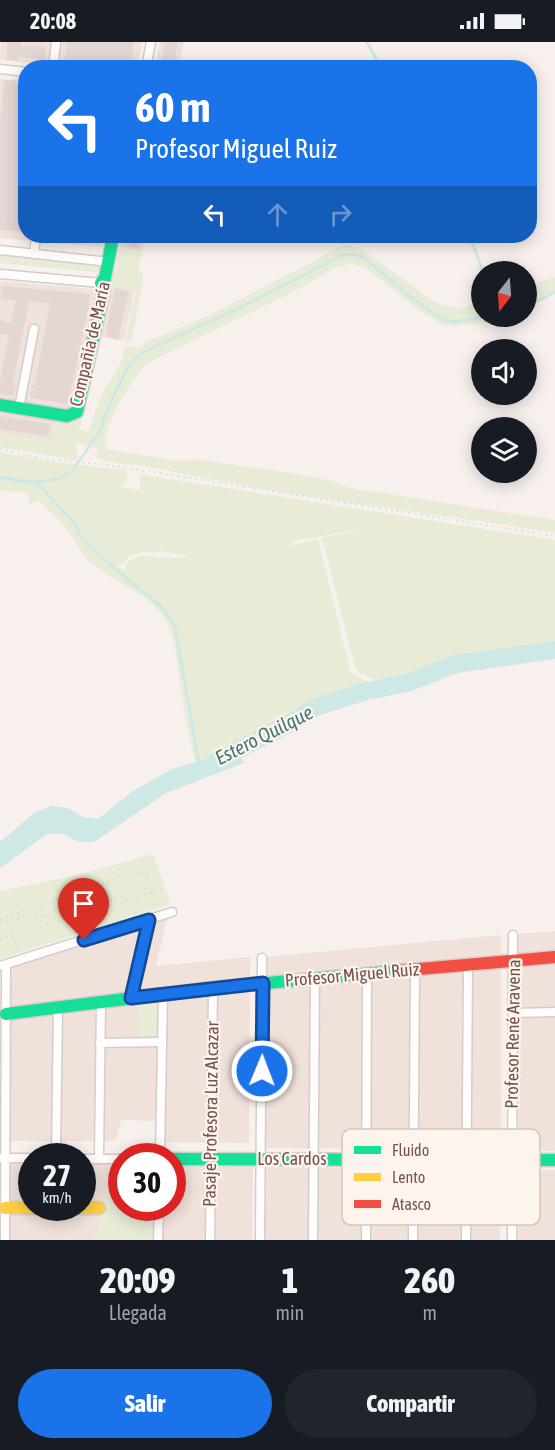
<!DOCTYPE html>
<html lang="es">
<meta charset="utf-8">
<style>
body{margin:0;font-family:"Asap Condensed",sans-serif;background:#20242c;color:#f1f3f6;height:100vh;display:flex;flex-direction:column;font-size:22px;white-space:nowrap}
*{box-sizing:border-box;margin:0}
p{font-size:20px;color:#9ea1a6}
.icon{flex:none;width:33px;height:33px;fill:none;stroke:currentColor;stroke-width:2;stroke-linecap:round;stroke-linejoin:round}
.map{position:relative;height:1198px;overflow:hidden}
.details{display:flex;flex-direction:column;background:#171b24;flex:1}
.details>*{flex:none}
.hud{position:absolute;left:18px;top:18px;width:519px;height:183px;border-radius:24px;box-shadow:0 3px 15px #0003;background:#1a73e8;color:#fff;overflow:hidden}
.needle{width:39px;rotate:197deg}
.fabs{position:absolute;left:471px;top:219px;display:grid;gap:12px}
.fabs a{display:grid;place-items:center;width:66px;height:66px;border-radius:50%;background:#171b24;box-shadow:0 3px 15px #0003;font-size:30px}
.speed{position:absolute;left:18px;top:1101px;display:flex;gap:12px;font-size:30px;font-weight:700;text-align:center}
.speed>*{display:grid;place-content:center;width:78px;height:78px;border-radius:50%;background:#171b24;box-shadow:0 3px 15px #0003;line-height:1}
.speed small{font-size:15px;font-weight:400}
.speed .limit{border:9px solid #d22;background:#fff;color:#111}
.pin{position:absolute;display:grid;place-items:center;width:51px;height:51px;color:#fff;margin:-62px -26px;border-radius:50% 50% 50% 0;rotate:-45deg;box-shadow:0 0 6px #0007}
.pin .icon{rotate:45deg}
.me{position:absolute;width:66px;margin:-33px;rotate:1deg;stroke-linejoin:round;filter:drop-shadow(0 0 4px #0008)}
.turn{display:flex;align-items:center;gap:21px;height:126px;padding:0 18px;font-size:27px}
.turn .icon{width:78px;height:78px;stroke-width:2.5}
.turn b{display:block;font-size:42px;line-height:51px}
.lanes{display:flex;align-items:center;height:57px;padding:0 18px;background:#0003;justify-content:center;gap:30px;direction:ltr}
.lanes .off{opacity:.35}
.eta{display:flex;justify-content:space-evenly;align-items:center;height:102px;text-align:center}
.eta b{font-size:36px;font-weight:800;line-height:42px}
.cta{display:flex;gap:12px;margin-top:auto;padding:12px 18px}
.cta a{flex:1;height:69px;border-radius:36px;background:#1a73e8;color:#fff;font-size:24px;font-weight:800;line-height:69px;text-align:center}
.cta a+a{background:#20242c;color:#f1f3f6}
.status{display:flex;justify-content:space-between;align-items:center;height:42px;padding:0 30px;background:#171b24;direction:ltr}
.status svg{height:16px;fill:currentColor}
.map>svg:first-child{display:block}
</style>
<div class="status"><b>20:08</b><svg viewBox="0 0 49 12"><path d="M0 12V9h3v3zM5 12V6h3v6zM10 12V3h3v9zM15 12V0h3v12zM26 1h20v11H26zM47 4h2v5h-2z"/></svg></div>
<div class="map">
<svg width="555" height="1198" viewBox="0 0 555 1198">
<rect width="100%" height="100%" fill="#f7f0ec"/>
<g fill="#f0e1da">
<path d="M1 0H142L137 25H77L0 18Z"/>
<path d="M160 0H184L179 25 155 26Z"/>
<path d="M0 37 25 39 26 194H104L103 202 99 205 0 196Z"/>
<path d="M122 194H146L142 210 120 205Z"/>
<path d="M0 239 103 248 104 243 134 250 124 299 94 293 77 370 51 400 0 391Z"/>
<path d="M167 876 156 924 250 915 249 1101 160 1100 161 1079 121 1078 116 1099H8L9 926Z"/>
<path d="M555 889V1109L517 1108 518 892Z"/>
<path d="M501 893V1105L498 1108 267 1106 265 1102 266 915Z"/>
<path d="M8 1122H31L32 1166H82L83 1122H111L95 1198H8Z"/>
<path d="M173 1124 253 1125 252 1198H162L163 1166H172Z"/>
<path d="M265 1125 501 1128 500 1198H264Z"/>
<path d="M519 1128H555V1198H518Z"/>
</g>
<g fill="#e8ecd7" fill-rule="evenodd">
<path d="M346 203 360 206 435 260C453 267 470 271 481 252L482 274 496 275 499 279 454 284 442 283 416 266 365 225 351 222 339 224 291 251 149 320C133 335 110 372 106 393 105 397 106 403 106 407L176 419 194 417 279 429 334 439 350 446 555 478V491C422 469 287 455 155 426 140 423 108 422 97 415L96 410 98 406 78 402 75 403 79 415 75 418 0 405V391L51 399 55 372 82 377 79 387 88 390 101 354 121 320 125 306 128 304 138 306 148 299 206 275 312 220 336 206Z"/>
<path d="M120 205 142 210 138 232 142 230 143 238 132 297 127 302 125 301 135 250 111 245Z"/>
<path d="M0 213 99 224 101 227 96 230 0 221Z"/>
<path d="M555 235V248L527 262V245Z"/>
<path d="M0 410 55 420 124 428 127 430C128 437 126 440 120 445L140 448V434L144 433 555 498V601L515 606 455 617 380 640 358 630 355 625 322 496 370 486 292 499 290 504 318 497 350 628 353 632 373 643 314 662 256 696 220 713 195 721C191 699 185 676 182 654 177 627 178 593 160 570 144 549 111 539 90 520 81 511 76 500 69 490 61 479 50 470 41 460L36 458 30 463 29 455 26 451 0 448ZM147 509 150 511 161 509 186 513 203 510 176 516 140 514 128 519 124 528 117 524 124 521 129 514Z"/>
<path d="M153 812 171 862 0 917V849L78 833Z"/>
<path d="M163 952 162 1000H139L138 955Z"/>
<path d="M111 1122 121 1123 122 1166H154V1198H95Z"/>
</g>
<g fill="#cee8e5">
<path d="M76 426C56 447 25 442 0 437V433C26 439 52 443 76 426Z"/>
<path d="M236 705 244 721 166 751 94 800H79L61 791 47 792 0 826V800L33 772 51 764 68 766 83 775 98 777 133 749 172 727 220 713Z"/>
</g>
<g fill="none" stroke-linecap="round" stroke-linejoin="round">
<g stroke="#cee8e5" stroke-width="3">
<path d="M367 0 381 26"/>
<path d="M470 194 483 230"/>
<path d="M526 265 555 250"/>
<path d="M73 428 100 389 110 361 127 327 137 315 146 309 237 267 343 213 353 212 364 216 412 256 443 278 456 280 488 274"/>
<path d="M37 441 75 482 80 493 107 520 163 566 175 585 199 722"/>
</g>
<path stroke="#cee8e5" stroke-width="18" d="M216 719 289 682 316 665 367 649 407 641 456 622 555 608"/>
</g>
<g fill="#e3d7d4">
<path d="M8 0H21L20 3 46 5 45 18 19 15V19L6 18Z"/>
<path d="M66 0H133L131 26 77 21V23L65 22Z"/>
<path d="M165 0H178L173 24 161 22Z"/>
<path d="M4 38 17 39 16 43 26 44V190L0 188V83Z"/>
<path d="M128 194H140L138 206 126 204Z"/>
<path d="M2 244 90 252 89 264 68 362 30 356 32 343H35L50 261H48L29 259 13 341 16 342 13 354 0 352V340L9 293 0 292V278L11 281 16 258 1 257Z"/>
<path d="M115 246 129 249 118 298 107 295 108 291H106Z"/>
<path d="M0 374 50 382 48 394 0 387Z"/>
</g>
<g fill="none" stroke-linecap="round" stroke-linejoin="round">
<g stroke="#d6ccc8" stroke-width="11">
<g id="street">
<path d="M53 26 56 0"/>
<path d="M146 26 151 0"/>
<path d="M0 27 26 30"/>
<path d="M0 208 109 220"/>
<path d="M34 212 36 194"/>
<path d="M0 232 101 241"/>
<path d="M19 366 34 287"/>
<path d="M0 924 172 870"/>
<path d="M131 956 149 877"/>
<path d="M513 971 555 970"/>
<path d="M100 1001 162 1000"/>
<path d="M56 1114 58 965"/>
<path d="M160 1114 163 952"/>
<path d="M2 1116H32"/>
<path d="M82 1117H122"/>
<path d="M99 1117 101 960"/>
<path d="M5 1198 6 923"/>
<path d="M158 1198 159 1166"/>
<path d="M210 1198 213 946"/>
<path d="M260 1198 262 916"/>
<path d="M313 1198 315 936"/>
<path d="M366 1198 367 932"/>
<path d="M413 1198 415 927"/>
<path d="M466 1198 468 923"/>
<path d="M512 1198 513 893"/>
</g>
</g>
<g stroke="#d8cdca" stroke-width="15">
<g id="fast">
<path d="M0 363 67 374 77 370 104 248V243L101 241 105 236 113 194"/>
<path d="M6 972 213 946 397 929"/>
<path d="M172 1117 555 1118"/>
</g>
</g>
<g stroke="#d8cdca" stroke-width="15">
<path id="slow" d="M5 1166H99"/>
</g>
<g stroke="#d8cdca" stroke-width="15">
<path id="jam" d="M397 929 555 915"/>
</g>
<g stroke="#dad0ce" stroke-width="1.5" stroke-dasharray="1.5 4.5" stroke-linecap="butt">
<path d="M0 407 45 417 108 423 555 494"/>
<path d="M0 877 140 829 146 832 156 865"/>
<path d="M0 881 32 873 58 874 149 846"/>
<path d="M12 894 17 909"/>
<path d="M0 897 162 847"/>
</g>
<use href="#street" stroke="#fefdfc" stroke-width="8"/>
<use href="#fast" stroke="#16e098" stroke-width="12"/>
<use href="#slow" stroke="#ffcf43" stroke-width="12"/>
<use href="#jam" stroke="#f24e42" stroke-width="12"/>
</g>
<g fill="none" stroke-linecap="round" stroke-linejoin="round">
<g stroke="#114b97" stroke-width="15">
<path id="route" d="M84 898 149 878 131 956 263 941 262 1029"/>
</g>
<use href="#route" stroke="#1a73e8" stroke-width="10"/>
</g>
<g text-anchor="middle" stroke-width="4.5" stroke-linejoin="round" paint-order="stroke">
<g font-size="18" fill="#75524c" stroke="#fef4ee">
<text transform="translate(90 302) rotate(-77)" y="6">Compañía de María</text>
<text transform="translate(352 933) rotate(-5)" y="6">Profesor Miguel Ruiz</text>
<text transform="translate(513 992) rotate(-89)" y="6">Profesor René Aravena</text>
<text transform="translate(211 1072) rotate(-89)" y="6">Pasaje Profesora Luz Alcazar</text>
<text x="292" y="1123">Los Cardos</text>
</g>
<g font-size="20" font-style="italic" fill="#407976" stroke="#fef4ee">
<text transform="translate(264 693) rotate(-27)" y="7">Estero Quilque</text>
</g>
</g>
<rect x="342" y="1087" width="198" height="96" rx="9" fill="#fef4ee" stroke="#d5c3bd" stroke-width="1.5"/>
<rect x="354" y="1104" width="27" height="8" fill="#16e098"/>
<rect x="354" y="1131" width="27" height="8" fill="#ffcf43"/>
<rect x="354" y="1158" width="27" height="8" fill="#f24e42"/>
<g font-size="16" fill="#75524c">
<text x="392" y="1114">Fluido</text>
<text x="392" y="1141">Lento</text>
<text x="392" y="1168">Atasco</text>
</g>
</svg>
<div class="fabs">
<a><svg class="needle" viewBox="-14 -14 28 28"><path d="M0-13l5 13h-10z" fill="#e53935"/><path d="M0 13l5-13h-10z" fill="#9ea1a6"/></svg></a>
<a><svg class="icon" aria-label="sound" viewBox="0 0 24 24"><path d="M4 9h4l5-4v14l-5-4H4zM17 9q2 3 0 6"/></svg></a>
<a><svg class="icon" aria-label="layers" viewBox="0 0 24 24"><path d="M12 4l9 5-9 5-9-5zM3 14l9 5 9-5"/></svg></a>
</div>
<div class="speed"><div>27<small>km/h</small></div><div class="limit">30</div></div>
<div class="pin" style="left:84px;top:898px;background:#d93025"><svg class="icon" aria-label="arrive" viewBox="0 0 24 24"><path d="M6 21V4h12l-3 4 3 4H6"/></svg></div>
<svg class="me" style="left:262px;top:1029px" viewBox="-20 -20 40 40"><circle r="17" fill="#1a73e8" stroke="#fff" stroke-width="3"/><path d="M0-11L8 9 0 5-8 9z" fill="#fff"/></svg>
<div class="hud">
<div class="turn"><svg class="icon" aria-label="left" viewBox="0 0 24 24"><path d="M17 20v-9H6M10 6l-5 5 5 5"/></svg><div><b>60 m</b>Profesor Miguel Ruiz</div></div>
<div class="lanes"><svg class="icon" aria-label="left" viewBox="0 0 24 24"><path d="M17 20v-9H6M10 6l-5 5 5 5"/></svg><svg class="icon off" aria-label="ahead" viewBox="0 0 24 24"><path d="M12 20V5M6 11l6-6 6 6"/></svg><svg class="icon off" aria-label="right" viewBox="0 0 24 24"><path d="M7 20v-9h11M14 6l5 5-5 5"/></svg></div>
</div>
</div>
<section class="details">
<div class="eta">
<div><b>20:09</b><p>Llegada</p></div>
<div><b>1</b><p>min</p></div>
<div><b>260</b><p>m</p></div>
</div>
<div class="cta"><a>Salir</a><a>Compartir</a></div>
</section>
